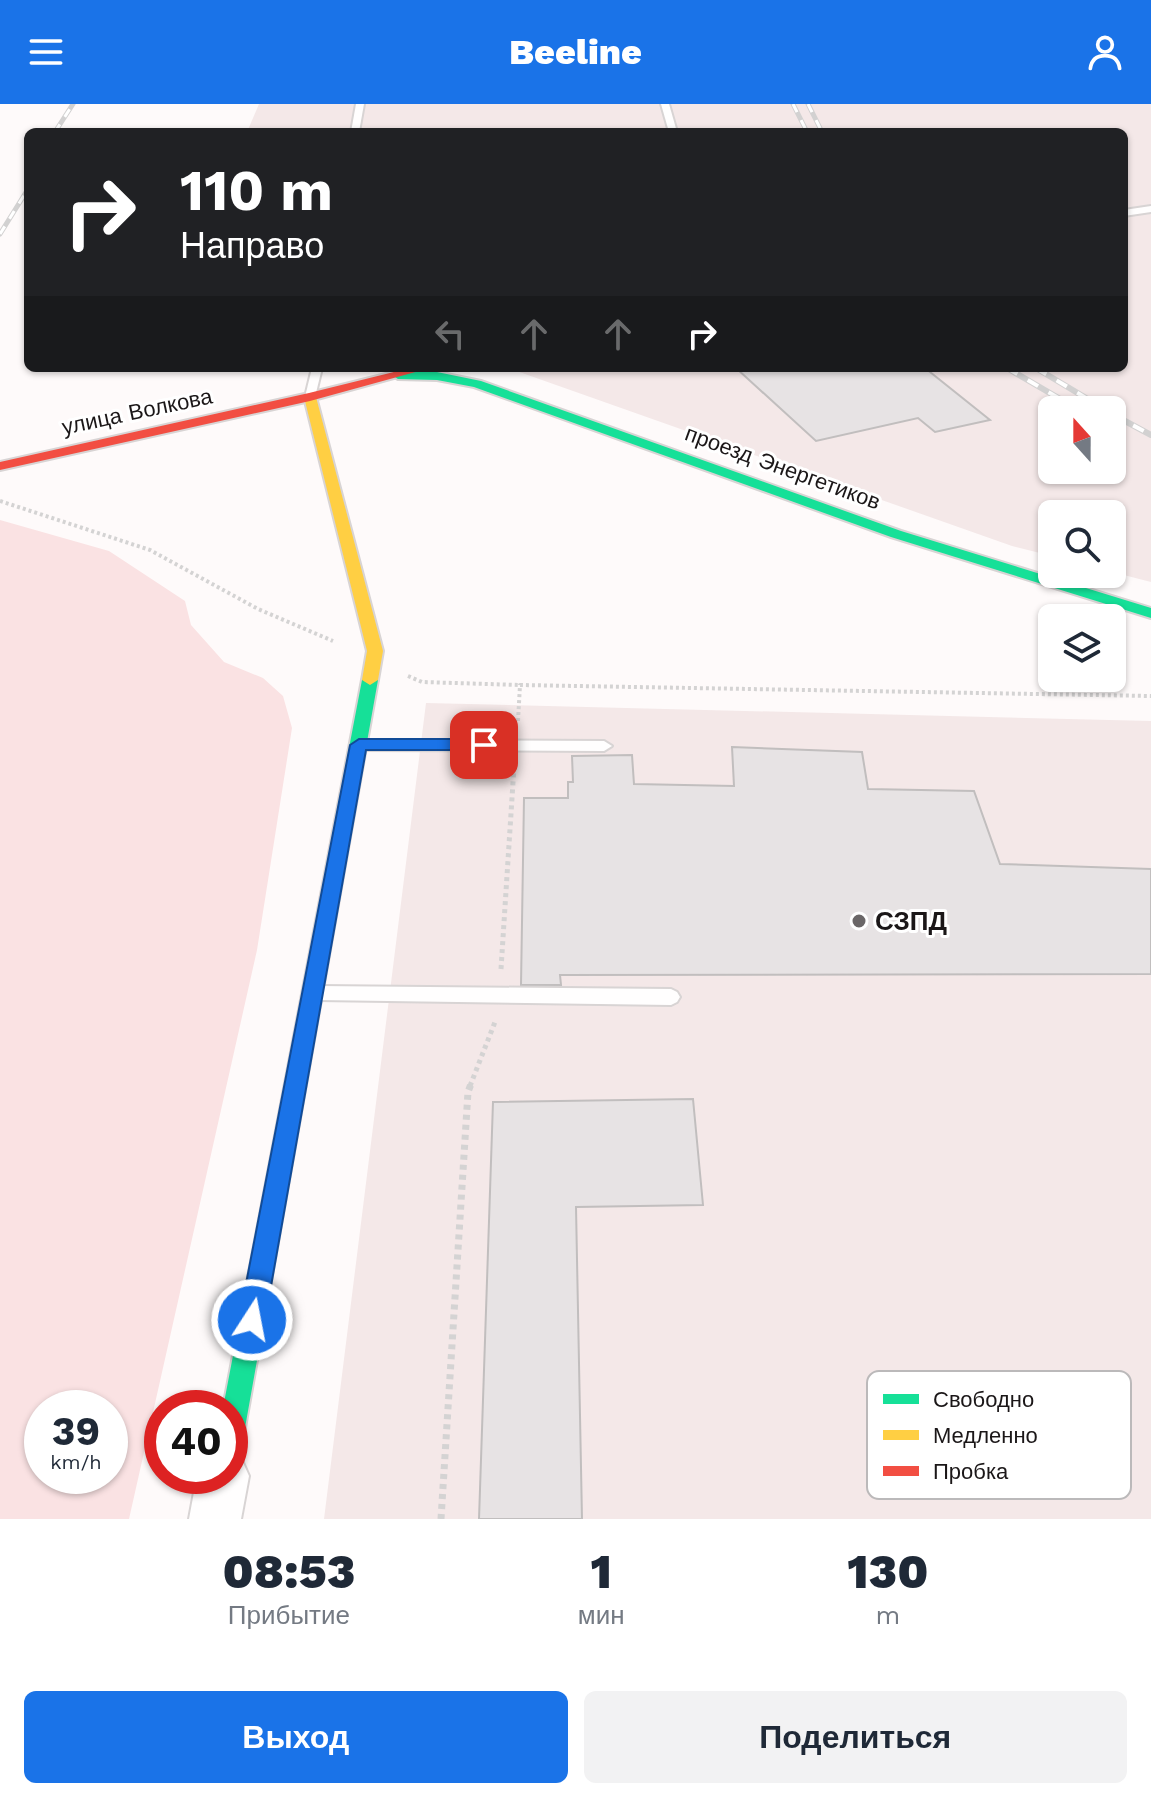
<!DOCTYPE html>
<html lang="ru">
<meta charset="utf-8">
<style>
body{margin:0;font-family:"Work Sans",sans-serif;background:#f2f2f3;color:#1f2937;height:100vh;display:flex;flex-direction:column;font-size:30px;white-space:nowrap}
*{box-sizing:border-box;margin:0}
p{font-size:26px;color:#747a83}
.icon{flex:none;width:44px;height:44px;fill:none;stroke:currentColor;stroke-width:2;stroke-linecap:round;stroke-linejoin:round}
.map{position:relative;height:1415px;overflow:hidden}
.drawer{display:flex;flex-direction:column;background:#fff;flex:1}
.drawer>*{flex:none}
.guide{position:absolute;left:24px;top:24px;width:1104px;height:244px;border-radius:12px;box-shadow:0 2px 6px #0004;background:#202124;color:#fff;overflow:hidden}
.needle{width:52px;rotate:339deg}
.controls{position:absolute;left:1038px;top:292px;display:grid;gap:16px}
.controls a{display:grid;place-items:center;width:88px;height:88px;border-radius:12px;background:#fff;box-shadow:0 2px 6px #0004;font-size:40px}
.speed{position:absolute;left:24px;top:1286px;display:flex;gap:16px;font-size:40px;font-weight:700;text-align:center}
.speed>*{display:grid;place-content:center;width:104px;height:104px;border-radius:50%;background:#fff;box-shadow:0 2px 6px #0004;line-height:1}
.speed small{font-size:20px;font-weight:400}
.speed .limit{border:12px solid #d22;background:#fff;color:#111}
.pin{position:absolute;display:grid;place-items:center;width:68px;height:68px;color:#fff;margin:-34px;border-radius:16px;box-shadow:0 4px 12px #0006}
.me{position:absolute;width:88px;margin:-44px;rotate:11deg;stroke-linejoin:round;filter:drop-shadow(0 0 6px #0008)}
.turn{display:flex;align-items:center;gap:28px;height:168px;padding:0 24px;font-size:36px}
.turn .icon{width:104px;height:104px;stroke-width:2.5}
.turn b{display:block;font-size:56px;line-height:68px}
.lanes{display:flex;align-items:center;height:76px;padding:0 24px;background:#0003;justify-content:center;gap:40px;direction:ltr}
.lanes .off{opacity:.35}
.eta{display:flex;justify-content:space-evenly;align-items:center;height:136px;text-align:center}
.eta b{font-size:48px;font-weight:800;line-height:56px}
.cta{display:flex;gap:16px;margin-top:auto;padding:16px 24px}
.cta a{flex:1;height:92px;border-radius:12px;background:#1a73e8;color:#fff;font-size:32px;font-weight:800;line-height:92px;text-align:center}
.cta a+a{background:#f2f2f3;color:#1f2937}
header{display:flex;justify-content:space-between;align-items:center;height:104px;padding:0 24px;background:#1a73e8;color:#fff;font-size:36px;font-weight:800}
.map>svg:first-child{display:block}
</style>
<header><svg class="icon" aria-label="menu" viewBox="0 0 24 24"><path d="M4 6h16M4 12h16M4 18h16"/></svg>Beeline<svg class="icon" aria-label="person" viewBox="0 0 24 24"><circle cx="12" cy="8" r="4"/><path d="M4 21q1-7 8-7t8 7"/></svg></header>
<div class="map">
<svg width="1151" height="1415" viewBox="0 0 1151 1415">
<rect width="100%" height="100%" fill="#fefafa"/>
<g fill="#f4e8e8" fill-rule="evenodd">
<path d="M259 0H1151V478L1112 468V410H1052V452L1012 442 508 264H1124V28H247ZM1052 306H1112V366H1052Z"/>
<path d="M426 599 1151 617V1415H324Z"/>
</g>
<path fill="#fae2e3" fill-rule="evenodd" d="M0 416 109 447 185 497 191 521 224 558 263 574 283 592 292 624 257 846 129 1415H0ZM42 1304H110V1372H42Z"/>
<g fill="#e7e3e4" stroke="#c1bebe" stroke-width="2">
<path d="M736 264H925L990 316 935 328 918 314 816 337Z"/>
<path d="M732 643 862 648 868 685 974 687 1000 760 1151 765V870L560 871 561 881H521L524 694H568V678H573L572 652 632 651 634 680 734 682Z"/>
<path d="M693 995 703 1101 576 1103 582 1415H479L493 998Z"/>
</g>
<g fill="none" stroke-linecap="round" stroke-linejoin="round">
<g stroke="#d8d4d4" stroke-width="4">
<g id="lane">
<path d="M356 0H364L359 28H351Z"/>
<path d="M661 0H669L677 28H669Z"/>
<path d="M1151 102V108L1124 112V106Z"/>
<path d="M312 264H322L315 293 310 296 305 293Z"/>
<path d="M359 636 604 637 612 642 604 647 359 646 351 641Z"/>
<path d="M318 882 671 885 677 888 680 893 677 898 671 901 318 896 312 894 309 889 312 884Z"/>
</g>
</g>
<g stroke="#d8d4d4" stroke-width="4">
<path id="street" d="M230 1349 241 1354 249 1372 241 1415H189L197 1372H230Z"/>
</g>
<g stroke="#d8d4d4" stroke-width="4">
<g id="fast">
<path d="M394 268H437L481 277 901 427 1151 504V514L891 433 474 283 437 276 398 275 392 271Z"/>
<path d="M370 571 378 576 243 1335 239 1344 230 1348V1304H223L362 576Z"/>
</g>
</g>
<g stroke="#d8d4d4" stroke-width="4">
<path id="slow" d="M310 289 316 293 383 547 378 576 370 581 362 576 367 547 304 293Z"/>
</g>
<g stroke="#d8d4d4" stroke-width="4">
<path id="jam" d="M410 264H430L310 297 0 366V358L309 289Z"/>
</g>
<g stroke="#d4d3d3" stroke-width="4" stroke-dasharray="3 3" stroke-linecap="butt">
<path d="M0 397 150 446 258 505 333 537"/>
<path d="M408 572 422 578 520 581"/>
<path d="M518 617 520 581 1151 592"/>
</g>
<g stroke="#d4d3d3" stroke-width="5" stroke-dasharray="4 4" stroke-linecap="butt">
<path d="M501 865 514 663"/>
<path d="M470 982 495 918"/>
</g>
<path stroke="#d4d3d3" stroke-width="7" stroke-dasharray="5 5" stroke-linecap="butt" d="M441 1415 468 988 471 980"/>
<use href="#lane" fill="#fffefe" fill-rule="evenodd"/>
<use href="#street" fill="#fffefe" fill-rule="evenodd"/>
<use href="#fast" fill="#16e098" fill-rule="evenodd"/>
<use href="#slow" fill="#ffcf43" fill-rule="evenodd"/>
<use href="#jam" fill="#f24e42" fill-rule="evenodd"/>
<g stroke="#d2d1d1" stroke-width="5">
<g id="rail-far1">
<path d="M793 0 807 28"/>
<path d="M808 0 822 28"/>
<path d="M55 28 73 0"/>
<path d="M0 130 28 85"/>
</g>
</g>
<g stroke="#d2d1d1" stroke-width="6">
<g id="rail">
<path d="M1007 264 1079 306"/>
<path d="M1036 264 1106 306"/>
<path d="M1112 310 1151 331"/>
</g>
</g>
<use href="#rail-far1" stroke="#fff" stroke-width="3" stroke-dasharray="9" stroke-linecap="butt"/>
<use href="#rail" stroke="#fff" stroke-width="4" stroke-dasharray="12" stroke-linecap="butt"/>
</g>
<path fill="#1a73e8" stroke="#114b97" stroke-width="2" d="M359 635H484L493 641 484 646H366L265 1216 261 1225 252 1228 243 1225 239 1216 350 641Z"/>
<circle fill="#6a6667" stroke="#fff" stroke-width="3" cx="859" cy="817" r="8"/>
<g text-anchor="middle" stroke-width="6" stroke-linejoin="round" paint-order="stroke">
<g font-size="22" fill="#1b1718" stroke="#fff">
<text transform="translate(137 307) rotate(-12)" y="8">улица Волкова</text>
<text transform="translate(783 363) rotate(20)" y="8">проезд Энергетиков</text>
</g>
<g font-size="26" font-weight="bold" fill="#1b1718" stroke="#fff" text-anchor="start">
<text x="875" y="826">СЗПД</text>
</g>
</g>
<rect x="867" y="1267" width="264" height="128" rx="12" fill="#fff" stroke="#bbb9ba" stroke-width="2"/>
<rect x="883" y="1290" width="36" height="10" fill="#16e098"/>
<rect x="883" y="1326" width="36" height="10" fill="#ffcf43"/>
<rect x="883" y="1362" width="36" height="10" fill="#f24e42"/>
<g font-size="22" fill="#1b1718">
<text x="933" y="1303">Свободно</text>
<text x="933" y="1339">Медленно</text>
<text x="933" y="1375">Пробка</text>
</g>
</svg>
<div class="controls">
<a><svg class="needle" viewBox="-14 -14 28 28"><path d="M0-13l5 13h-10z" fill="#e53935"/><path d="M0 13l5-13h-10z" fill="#747a83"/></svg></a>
<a><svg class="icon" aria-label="search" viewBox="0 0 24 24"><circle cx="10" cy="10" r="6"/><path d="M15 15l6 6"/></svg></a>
<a><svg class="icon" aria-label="layers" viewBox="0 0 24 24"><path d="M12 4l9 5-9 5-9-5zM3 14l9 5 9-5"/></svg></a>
</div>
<div class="speed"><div>39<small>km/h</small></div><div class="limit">40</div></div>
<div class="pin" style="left:484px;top:641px;background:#d93025"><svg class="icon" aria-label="arrive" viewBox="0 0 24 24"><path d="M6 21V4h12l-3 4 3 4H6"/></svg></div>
<svg class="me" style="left:252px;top:1216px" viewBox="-20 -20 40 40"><circle r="17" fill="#1a73e8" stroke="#fff" stroke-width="3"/><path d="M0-11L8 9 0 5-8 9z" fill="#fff"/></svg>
<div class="guide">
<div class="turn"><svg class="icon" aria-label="right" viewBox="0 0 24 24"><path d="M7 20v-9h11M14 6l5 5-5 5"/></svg><div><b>110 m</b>Направо</div></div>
<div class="lanes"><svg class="icon off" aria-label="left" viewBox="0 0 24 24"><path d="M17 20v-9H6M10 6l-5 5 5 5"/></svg><svg class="icon off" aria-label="ahead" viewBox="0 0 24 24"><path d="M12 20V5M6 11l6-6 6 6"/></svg><svg class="icon off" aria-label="ahead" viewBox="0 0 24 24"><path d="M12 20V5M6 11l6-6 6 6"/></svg><svg class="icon" aria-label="right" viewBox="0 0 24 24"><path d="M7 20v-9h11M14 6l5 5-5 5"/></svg></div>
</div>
</div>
<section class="drawer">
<div class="eta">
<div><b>08:53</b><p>Прибытие</p></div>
<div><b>1</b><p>мин</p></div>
<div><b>130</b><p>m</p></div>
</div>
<div class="cta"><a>Выход</a><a>Поделиться</a></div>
</section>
